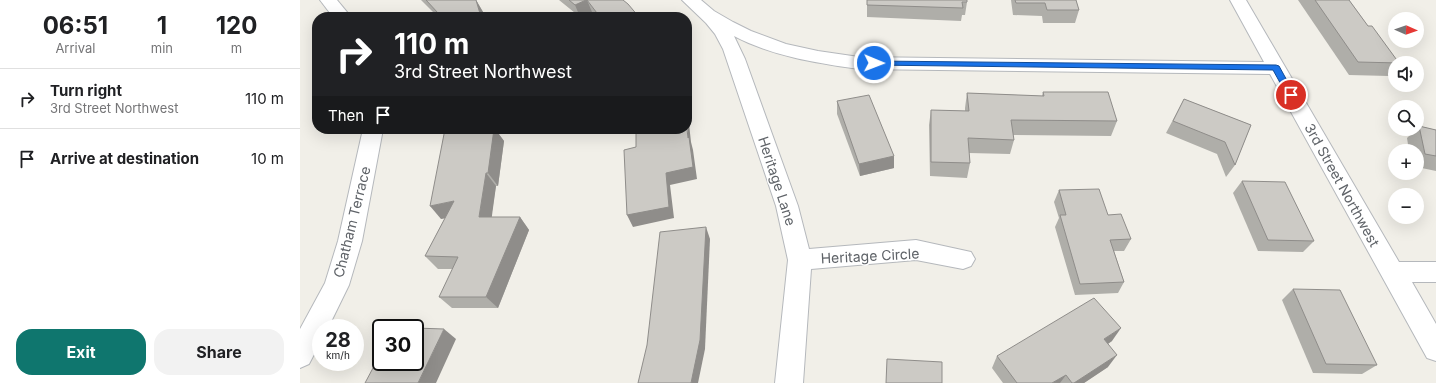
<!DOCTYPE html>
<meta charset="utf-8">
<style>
body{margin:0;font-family:Inter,sans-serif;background:#f2f2f2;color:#202124;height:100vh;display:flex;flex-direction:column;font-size:15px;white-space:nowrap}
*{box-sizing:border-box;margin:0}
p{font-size:13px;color:#757577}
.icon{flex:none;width:22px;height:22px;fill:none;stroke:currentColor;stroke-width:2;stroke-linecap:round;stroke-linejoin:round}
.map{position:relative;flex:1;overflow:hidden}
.panel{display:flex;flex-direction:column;background:#fff;width:300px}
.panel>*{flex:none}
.banner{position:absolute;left:12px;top:12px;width:380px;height:122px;border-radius:16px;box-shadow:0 4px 16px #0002;background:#202124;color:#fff;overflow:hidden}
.needle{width:26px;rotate:92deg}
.fabs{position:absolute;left:1088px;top:12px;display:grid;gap:8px}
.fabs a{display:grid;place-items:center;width:36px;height:36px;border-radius:50%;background:#fff;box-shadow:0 4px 16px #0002;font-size:20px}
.speed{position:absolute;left:12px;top:319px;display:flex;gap:8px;font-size:20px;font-weight:700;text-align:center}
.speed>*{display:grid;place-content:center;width:52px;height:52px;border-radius:50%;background:#fff;box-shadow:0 4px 16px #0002;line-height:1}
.speed small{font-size:10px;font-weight:400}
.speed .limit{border:2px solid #111;border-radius:6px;background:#fff;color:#111}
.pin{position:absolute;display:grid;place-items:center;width:34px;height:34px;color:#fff;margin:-17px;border:2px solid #fff;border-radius:50%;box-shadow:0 1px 4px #0007}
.me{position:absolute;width:44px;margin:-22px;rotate:91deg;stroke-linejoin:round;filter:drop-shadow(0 0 3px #0008)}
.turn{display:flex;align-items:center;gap:14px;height:84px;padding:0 16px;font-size:18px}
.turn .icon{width:52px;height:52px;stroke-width:2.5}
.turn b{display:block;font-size:28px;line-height:34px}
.then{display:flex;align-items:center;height:38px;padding:0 16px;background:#0003;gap:8px;font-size:15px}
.eta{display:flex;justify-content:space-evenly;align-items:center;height:68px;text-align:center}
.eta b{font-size:24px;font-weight:700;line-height:28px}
.primary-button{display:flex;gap:8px;margin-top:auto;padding:8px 16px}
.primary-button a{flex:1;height:46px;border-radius:16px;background:#0f766e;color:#fff;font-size:16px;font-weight:700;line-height:46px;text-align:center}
.primary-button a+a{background:#f2f2f2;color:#202124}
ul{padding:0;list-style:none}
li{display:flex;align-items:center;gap:12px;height:60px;padding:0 16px;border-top:1px solid #e0e0e0}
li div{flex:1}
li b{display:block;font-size:15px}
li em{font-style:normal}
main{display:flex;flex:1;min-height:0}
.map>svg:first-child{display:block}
</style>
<main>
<section class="panel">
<div class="eta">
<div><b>06:51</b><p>Arrival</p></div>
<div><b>1</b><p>min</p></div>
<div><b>120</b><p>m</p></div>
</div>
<ul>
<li><svg class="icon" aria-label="right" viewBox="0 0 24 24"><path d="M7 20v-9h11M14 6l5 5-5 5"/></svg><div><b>Turn right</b><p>3rd Street Northwest</p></div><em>110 m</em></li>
<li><svg class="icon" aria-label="arrive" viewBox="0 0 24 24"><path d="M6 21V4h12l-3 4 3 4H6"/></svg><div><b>Arrive at destination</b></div><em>10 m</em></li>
</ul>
<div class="primary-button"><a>Exit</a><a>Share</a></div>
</section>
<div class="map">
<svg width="1136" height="383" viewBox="0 0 1136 383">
<rect width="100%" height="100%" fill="#f1efe8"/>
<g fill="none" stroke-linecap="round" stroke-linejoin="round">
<g stroke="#b5b8bc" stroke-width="2">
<g id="street">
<path d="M20 0H37L51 17H33Z"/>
<path d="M382 0H401L414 11 433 22 451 31 486 44 518 51 559 57 964 62 930 0H946L1099 262H1136V282H1112L1136 324V361L1127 358 970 74 559 69C516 63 472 56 434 36L445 59 498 206 509 249 616 240 671 252 675 259 671 266 663 269 616 260 511 269 503 383H475L488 260 476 206 423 49 415 34 406 23Z"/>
<path d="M63 129H83L62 241 49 285 28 328H21V341L9 364 0 368V329L25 283 38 241Z"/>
</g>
</g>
<use href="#street" fill="#fff" fill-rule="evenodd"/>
</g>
<g fill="#afaea9">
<path d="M121 0H176L183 12 184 17H138Z"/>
<path d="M259 0H323L339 17H295L292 12 282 17H280Z"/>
<path d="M711 0H776L779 10 775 23H743L742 16 713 15Z"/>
<path d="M998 0H1049L1095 63V68L1089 76 1049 75Z"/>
<path d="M667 2 665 15H662L661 21 567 17V5Z"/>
<path d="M743 92 817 121 811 136 713 135 714 140 710 154 669 153 670 163 667 178 630 176 629 125 631 110 665 111V108L667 93 742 96Z"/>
<path d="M884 99 951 125 935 165 926 177 917 154 866 133Z"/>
<path d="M537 101 594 156V168L560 176 537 114Z"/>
<path d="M1119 126 1136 130V171L1117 167V151H1109L1107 138 1116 129H1117V128Z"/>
<path d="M198 133 204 141 198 186H196L191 217H220L229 230 198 308H152L139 297 153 269H138L125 256 145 218 141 219Z"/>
<path d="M942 181 1014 241 1003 252 958 251 933 193Z"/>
<path d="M759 190 808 215 831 239 824 251H814L824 282 818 293 775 295 755 227 759 218 754 202Z"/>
<path d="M993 289 1077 365 1062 374 1013 373 982 300Z"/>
<path d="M812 341 808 344V367L784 383H703L692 368 697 356Z"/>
</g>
<g fill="#8f8d8a">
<path d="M176 0 183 12 184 17H181Z"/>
<path d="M286 0H287L292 12 282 17H280L275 5Z"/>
<path d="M387 112 388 115 391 142 393 150 397 179 370 185 374 218 333 227 327 215 366 173 388 138Z"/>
<path d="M189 129H198V133L204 141 198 186 188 173Z"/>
<path d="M594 156V168L560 176 559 164Z"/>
<path d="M186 173 196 186 190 230 179 217Z"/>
<path d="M154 201 165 214 141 219 130 206Z"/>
<path d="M220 217 229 230 198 308 186 297Z"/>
<path d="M406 227 410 239 405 349 398 383H391Z"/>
<path d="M821 328 812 341 795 352 804 339Z"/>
<path d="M144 329 156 339 136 383H118Z"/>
<path d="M817 355 808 367 784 383H774Z"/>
<path d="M766 375 760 383H752Z"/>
</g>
<g fill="#cccac5" stroke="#8f8d8a">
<path d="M126 0H176L181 17H139L138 13Z"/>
<path d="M269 0H286L275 5Z"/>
<path d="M287 0H323L328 4 339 17H300Z"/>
<path d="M567 0H667V2H662L663 8 567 5Z"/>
<path d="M715 0H776L779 10H747L745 3H716Z"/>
<path d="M1015 0H1049L1068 26H1072L1099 63 1058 62Z"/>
<path d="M743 92H808L817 121 711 120 714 140 668 138 670 163 631 162V110L669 111 667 93 744 96Z"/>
<path d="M569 95 594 156 559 164 537 101Z"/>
<path d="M884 99 951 125 935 165 925 142 873 121Z"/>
<path d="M1119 126 1136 130V156L1125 154Z"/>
<path d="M145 129H194L188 173H186L179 217H220L186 297H139L158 257 125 256 154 201 130 206Z"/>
<path d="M336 129H387L388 138 389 137 393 167 366 173 369 207 327 215 324 150 336 147Z"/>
<path d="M942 181 985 182 1014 241 968 240Z"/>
<path d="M799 189 808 215 821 214 831 239 810 240 824 282 780 284 760 215H766L759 190Z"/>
<path d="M406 227 400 340 391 383H338L347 345 360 232Z"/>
<path d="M993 289 1040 290 1077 365 1026 364Z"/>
<path d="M794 298 821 328 804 339 817 355 774 383H772L766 375 752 383H717L697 356Z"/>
<path d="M115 328 144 329 118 383H65L81 353V362H115Z"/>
<path d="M587 359 642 362V383H586Z"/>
</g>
<path fill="#1a73e8" stroke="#114b97" d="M574 61 976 65 979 66 995 95 991 98 988 97 973 70 571 65V62Z"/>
<g text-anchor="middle" stroke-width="3" stroke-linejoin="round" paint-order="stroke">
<g font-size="14" fill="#5f6368" stroke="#fff">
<text transform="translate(477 181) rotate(72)" y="5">Heritage Lane</text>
<text transform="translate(1042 185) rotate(61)" y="5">3rd Street Northwest</text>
<text transform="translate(52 222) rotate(-76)" y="5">Chatham Terrace</text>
<text transform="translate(570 256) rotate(-3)" y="5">Heritage Circle</text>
</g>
</g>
</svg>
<div class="fabs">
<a><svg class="needle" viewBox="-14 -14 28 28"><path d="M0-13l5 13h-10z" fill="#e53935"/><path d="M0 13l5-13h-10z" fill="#757577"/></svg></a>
<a><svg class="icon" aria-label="sound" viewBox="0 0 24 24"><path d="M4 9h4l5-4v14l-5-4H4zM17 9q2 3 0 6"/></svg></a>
<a><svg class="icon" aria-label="search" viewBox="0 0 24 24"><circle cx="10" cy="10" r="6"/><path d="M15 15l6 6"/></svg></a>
<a>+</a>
<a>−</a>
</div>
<div class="speed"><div>28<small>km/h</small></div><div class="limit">30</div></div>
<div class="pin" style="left:991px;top:95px;background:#d93025"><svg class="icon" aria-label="arrive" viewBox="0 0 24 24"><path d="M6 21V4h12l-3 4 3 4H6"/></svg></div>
<svg class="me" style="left:574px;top:63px" viewBox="-20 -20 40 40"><circle r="17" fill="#1a73e8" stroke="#fff" stroke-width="3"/><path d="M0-11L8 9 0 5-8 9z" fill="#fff"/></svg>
<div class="banner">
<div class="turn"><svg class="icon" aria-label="right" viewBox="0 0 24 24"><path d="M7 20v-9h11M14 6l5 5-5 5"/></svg><div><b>110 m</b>3rd Street Northwest</div></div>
<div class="then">Then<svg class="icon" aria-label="arrive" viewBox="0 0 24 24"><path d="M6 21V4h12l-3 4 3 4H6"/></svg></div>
</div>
</div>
</main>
